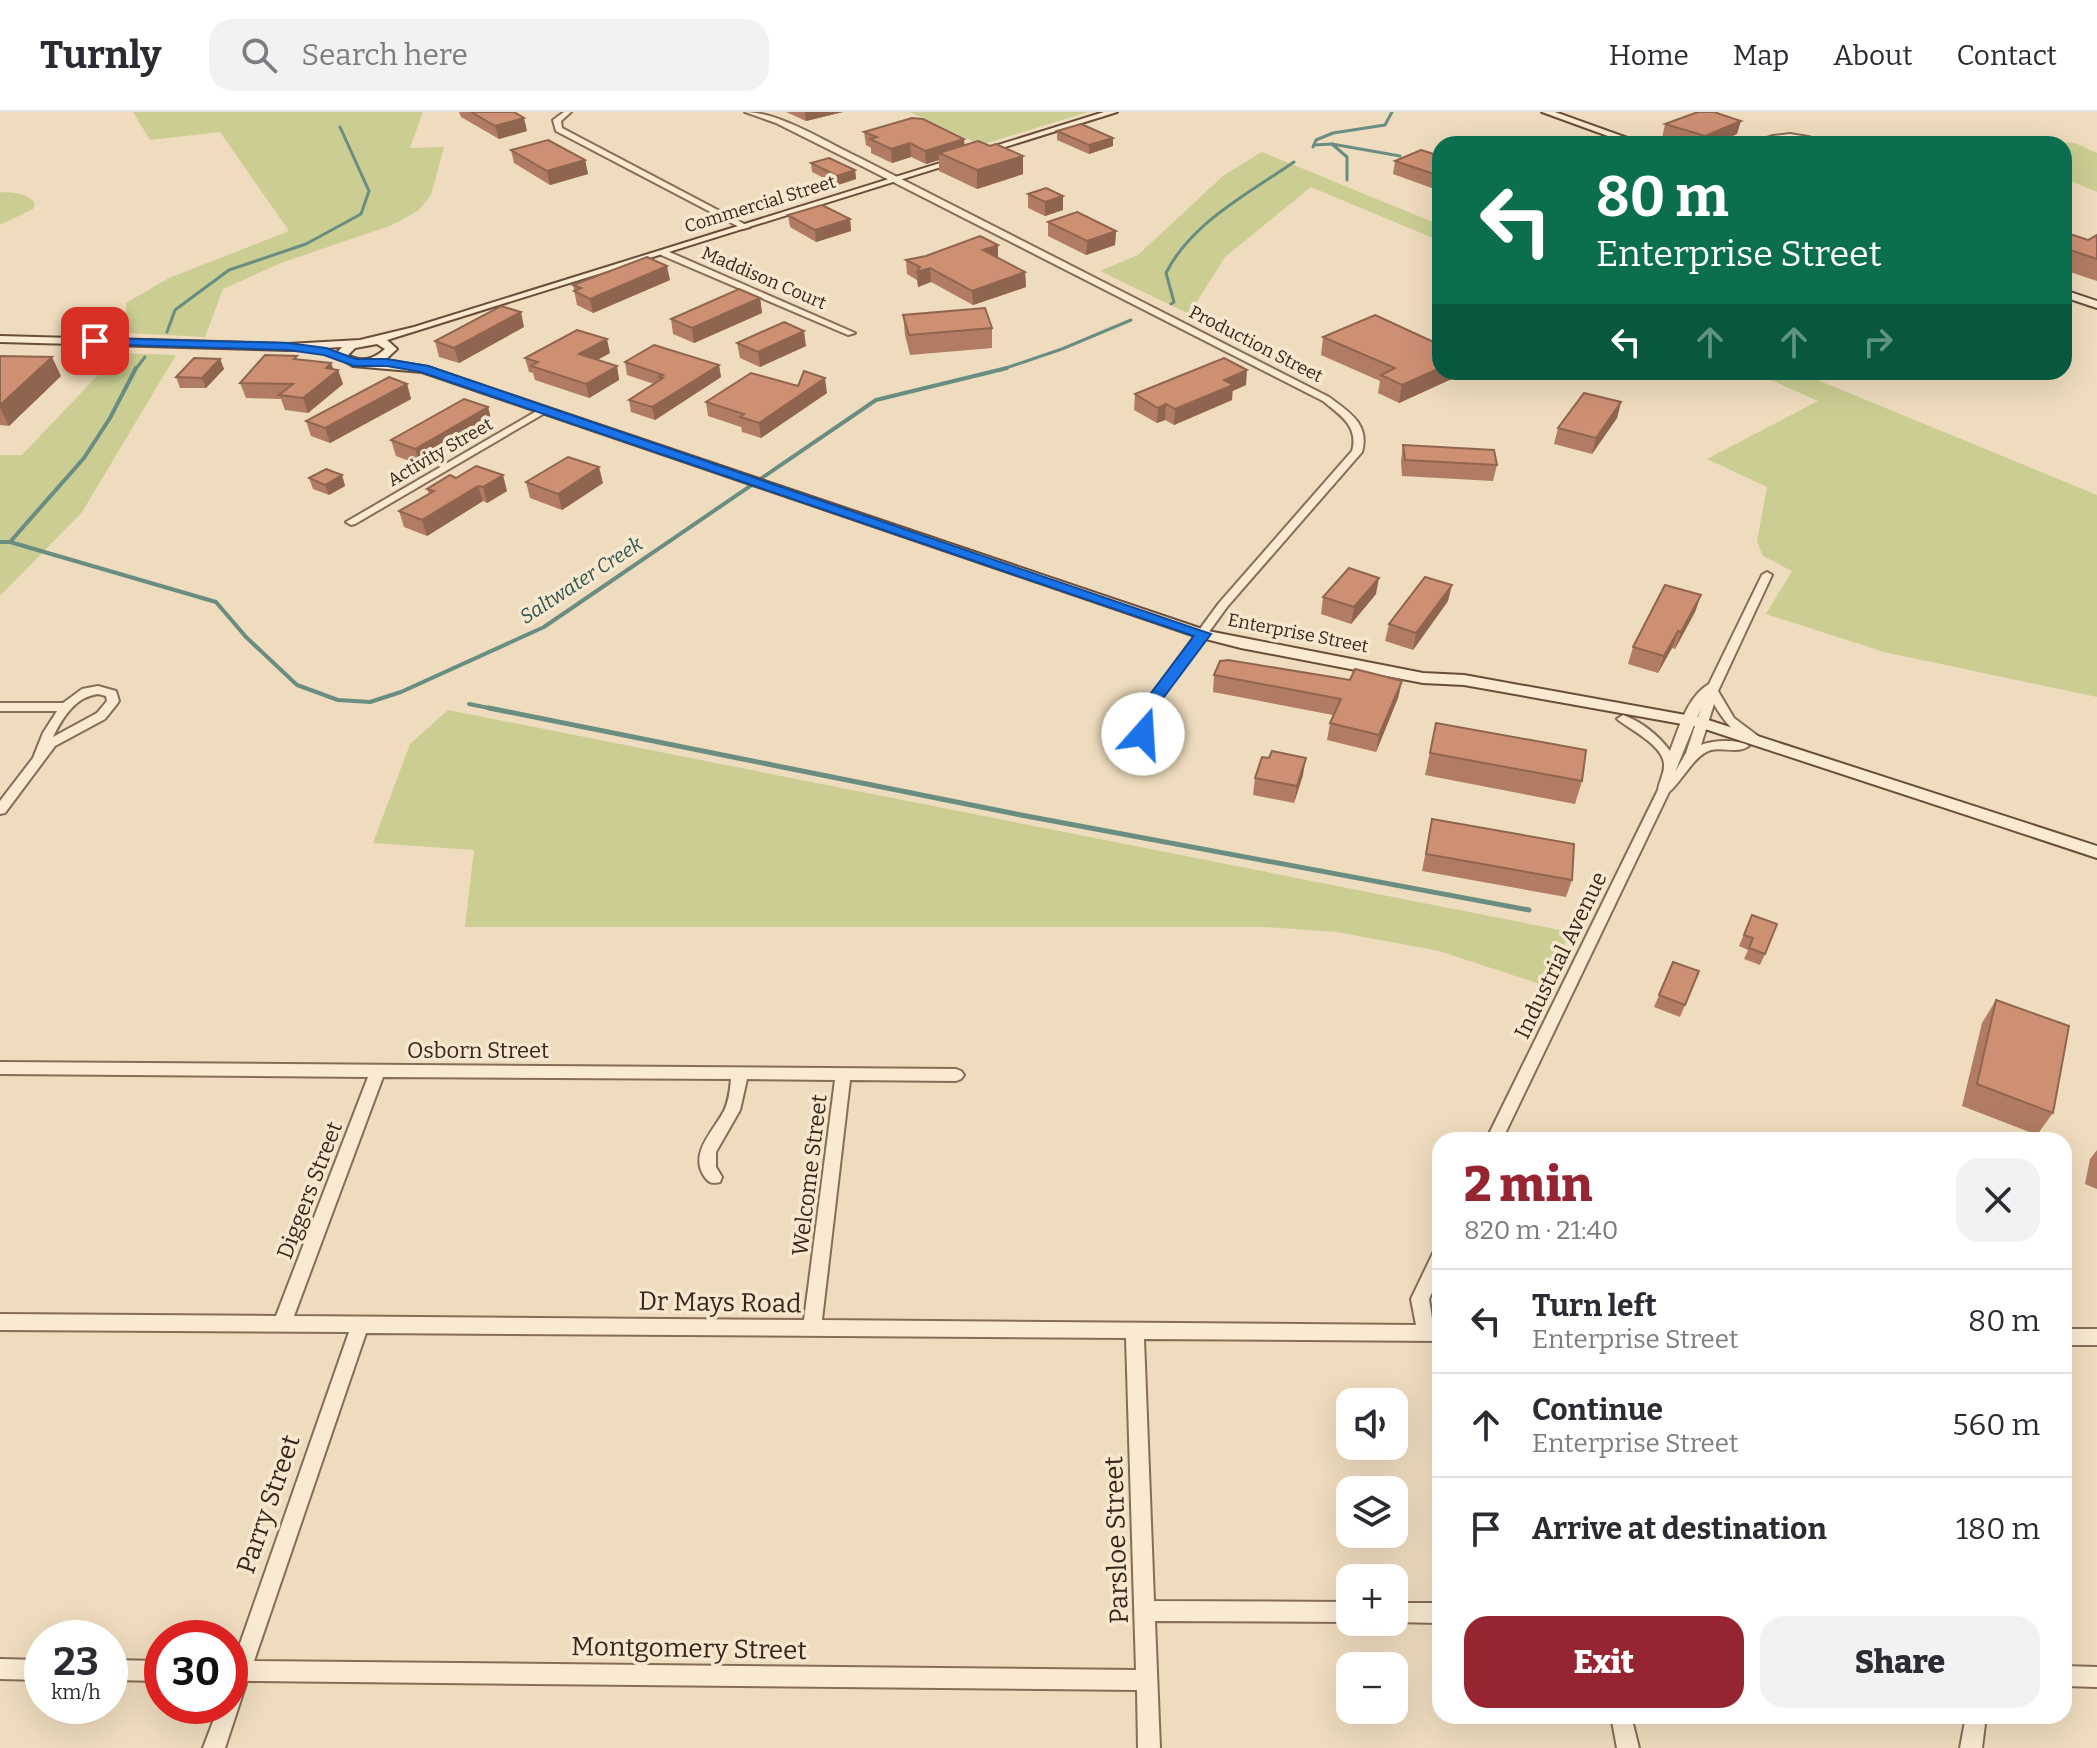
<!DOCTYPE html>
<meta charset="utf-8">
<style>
body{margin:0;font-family:Bitter,serif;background:#f2f2f3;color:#2b2b33;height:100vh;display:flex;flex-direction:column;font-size:30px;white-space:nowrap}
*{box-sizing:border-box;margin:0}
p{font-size:26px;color:#7c7c81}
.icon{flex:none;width:44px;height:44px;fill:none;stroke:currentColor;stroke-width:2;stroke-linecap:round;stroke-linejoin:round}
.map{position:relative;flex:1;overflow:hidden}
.drawer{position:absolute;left:1432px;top:1020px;width:640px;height:592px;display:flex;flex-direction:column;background:#fff;border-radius:24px;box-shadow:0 8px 32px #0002}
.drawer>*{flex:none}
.guide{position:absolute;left:1432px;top:24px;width:640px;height:244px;border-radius:24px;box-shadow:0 8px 32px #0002;background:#0b6e4f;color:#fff;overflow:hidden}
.controls{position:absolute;left:1336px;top:1276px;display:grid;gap:16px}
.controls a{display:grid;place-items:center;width:72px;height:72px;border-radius:16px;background:#fff;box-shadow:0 8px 32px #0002;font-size:40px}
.speed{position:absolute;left:24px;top:1508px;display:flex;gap:16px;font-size:40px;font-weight:700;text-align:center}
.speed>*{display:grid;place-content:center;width:104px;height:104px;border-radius:50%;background:#fff;box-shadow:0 8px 32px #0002;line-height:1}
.speed small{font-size:20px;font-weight:400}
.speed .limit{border:12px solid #d22;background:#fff;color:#111}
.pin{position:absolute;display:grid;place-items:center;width:68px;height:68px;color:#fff;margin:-34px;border-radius:16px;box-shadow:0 4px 12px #0006}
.me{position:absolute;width:88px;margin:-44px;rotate:19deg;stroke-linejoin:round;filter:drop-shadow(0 0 6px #0008)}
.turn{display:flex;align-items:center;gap:28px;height:168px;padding:0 32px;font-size:36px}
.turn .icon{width:104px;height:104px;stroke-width:2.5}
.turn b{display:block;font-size:56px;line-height:68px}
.lanes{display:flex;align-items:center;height:76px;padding:0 32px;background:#0003;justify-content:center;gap:40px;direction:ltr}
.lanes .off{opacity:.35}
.round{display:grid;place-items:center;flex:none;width:84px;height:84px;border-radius:24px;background:#f2f2f3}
.overview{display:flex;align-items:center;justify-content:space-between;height:136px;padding:0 32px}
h1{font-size:48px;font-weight:800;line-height:60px;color:#972531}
.primary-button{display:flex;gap:16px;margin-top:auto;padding:16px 32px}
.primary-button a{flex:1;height:92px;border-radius:24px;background:#972531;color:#fff;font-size:32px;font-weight:800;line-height:92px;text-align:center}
.primary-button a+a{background:#f2f2f3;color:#2b2b33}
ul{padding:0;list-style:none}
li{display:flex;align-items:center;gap:24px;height:104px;padding:0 32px;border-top:2px solid #e1e1e2}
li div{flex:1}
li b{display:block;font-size:30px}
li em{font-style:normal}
header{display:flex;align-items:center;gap:48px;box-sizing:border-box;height:112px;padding:0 40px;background:#fff;border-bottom:2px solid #e1e1e2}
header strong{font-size:38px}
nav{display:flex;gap:44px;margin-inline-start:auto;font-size:28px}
.search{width:560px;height:72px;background:#f2f2f3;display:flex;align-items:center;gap:20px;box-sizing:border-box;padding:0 28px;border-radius:24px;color:#7c7c81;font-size:30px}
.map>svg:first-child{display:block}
</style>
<header>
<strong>Turnly</strong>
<div class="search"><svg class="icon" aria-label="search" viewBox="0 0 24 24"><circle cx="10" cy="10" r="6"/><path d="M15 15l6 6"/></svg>Search here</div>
<nav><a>Home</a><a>Map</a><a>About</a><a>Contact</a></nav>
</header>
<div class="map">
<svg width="2097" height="1636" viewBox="0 0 2097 1636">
<rect width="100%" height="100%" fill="#efdcbe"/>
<g fill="#cbcd92">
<path d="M133 0H423L410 36 444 35 431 83 418 99 392 113 281 151 223 177 205 225 125 221 126 191 169 166 289 119 220 20 150 28Z"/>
<path d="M910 0H1088L981 33Z"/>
<path d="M1984 25 2075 31 2097 41V80L2064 66V32H1984L1975 28Z"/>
<path d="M1262 40 1440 113V129L1311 75 1225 145 1189 202 1100 159 1138 143 1224 63Z"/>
<path d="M0 80C14 81 25 80 35 91L33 97 0 113Z"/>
<path d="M119 241 176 243 82 400 0 484V343H22Z"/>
<path d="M1753 260H1798L2097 383V585L1884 540 1766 502 1792 459 1763 444 1757 429 1767 375 1707 347 1818 289Z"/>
<path d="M448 598 1570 820 1546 874 1439 839 1337 820 1265 815H465L474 738 373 731 410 632Z"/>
</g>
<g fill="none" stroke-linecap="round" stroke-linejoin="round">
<g stroke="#698e81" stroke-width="3">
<path d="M1332 32 1400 44"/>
<path d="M1314 33 1332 32 1347 45V68"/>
<path d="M1313 35 1316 28 1333 21 1385 13 1392 0"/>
<path d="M1171 192 1174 190 1166 161C1191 111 1249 81 1294 50"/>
<path d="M167 220 175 198 229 158 306 132 361 102 369 79 340 15"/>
<path d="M135 258 145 245"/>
<path d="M1000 258 1062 237 1131 208"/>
</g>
<g stroke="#698e81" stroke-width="4">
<path d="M0 430H10L216 490 246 525 297 573 338 588 370 590 401 580 544 515 876 288 1007 256"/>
<path d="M10 430 84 346 110 306 136 256"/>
<path d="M469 592 499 598"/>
</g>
<path stroke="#698e81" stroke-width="5" d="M489 596 1021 703 1529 798"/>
<g stroke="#876c57" stroke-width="4">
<g id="street">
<path d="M564 0H571L561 9 562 16 750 115 743 117 556 19 553 8Z"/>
<path d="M745 0C779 0 826 30 858 45L1329 285C1349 300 1370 312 1362 340L1227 495 1156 593 1147 625 1143 626 1137 622 1144 593 1219 491 1352 339C1359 314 1340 303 1323 289L852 49 776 11Z"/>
<path d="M1790 22 1808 25 1832 32 1790 27 1749 32 1773 24Z"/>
<path d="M661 139H667L855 221 848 223 661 143Z"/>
<path d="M542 296 550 298 355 412 351 413 346 410Z"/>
<path d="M1767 460 1772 463 1718 579 1734 606 1762 627 1760 630C1740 631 1723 608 1714 592L1701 633C1714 628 1739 627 1749 634 1738 642 1724 635 1711 638 1694 643 1683 668 1669 680L1502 1028H1486L1658 678C1659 670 1665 660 1664 652 1663 633 1629 617 1617 607L1623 603C1642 610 1658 623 1670 639 1679 616 1687 585 1709 572L1762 463ZM1701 596 1686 641 1675 660Z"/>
<path d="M98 574 116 579 119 589 117 592 105 607 55 634 5 701 0 702V689L33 646 43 621 57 599H0V591H63L82 577ZM98 582 106 584 107 589 97 601 53 625C63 605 75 585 98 582Z"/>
<path d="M0 950 956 957 961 959 964 963 961 967 956 969 850 968 822 1208 1416 1213 1411 1187 1434 1139 1440 1137V1162L1429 1187 1433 1213H1440V1229L1144 1227 1154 1489 1350 1490V1510L1155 1509 1160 1636H1138L1137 1578 247 1569 225 1636H203L219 1594H230V1549H234L349 1220 0 1218V1202L276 1204 368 965 0 962ZM383 965 731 967C730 978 729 989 724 999 714 1018 689 1041 704 1064 709 1071 712 1072 720 1070L722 1065 716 1055V1040L740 998 747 967 835 968 804 1208 294 1204ZM366 1221 1126 1226 1136 1558 254 1549Z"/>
<rect x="2064" y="1217" width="33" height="16"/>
<path d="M1394 1491H1440V1511L1392 1510H1394Z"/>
<path d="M0 1547 42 1548V1568L0 1567Z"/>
<path d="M110 1548 162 1549V1569L110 1568Z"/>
<path d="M2064 1554 2097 1555V1575L2064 1574Z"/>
<path d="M1611 1604H1631L1639 1636H1617Z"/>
<path d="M1966 1604H1986L1982 1636H1960Z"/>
</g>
</g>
<g stroke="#694d3a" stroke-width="4">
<g id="secondary">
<path d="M1104 0H1117L387 228 397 237 385 248 428 255 1208 519 1423 561 1464 563 1702 606 2097 734V746L1699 615 1464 573 1423 571 1241 536 1198 525 422 260 353 254 335 243 342 235 288 238 0 230V224L288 232 360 228 414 215ZM377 232 385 237C374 247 361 251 348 243L355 236Z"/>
<path d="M1542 0H1555L1644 32H1630Z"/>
<path d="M2064 178 2097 189V196L2064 185Z"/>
</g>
</g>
<use href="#street" fill="#f9ead1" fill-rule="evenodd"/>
<use href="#secondary" fill="#f9ead1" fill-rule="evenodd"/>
</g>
<g fill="#b17c63">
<path d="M459 0H514L527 19 499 27 461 5Z"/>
<path d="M786 0H843L806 9Z"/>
<path d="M1665 12 1737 22 1714 32H1683L1662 26Z"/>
<path d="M1057 19 1113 26V34L1089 42 1057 28Z"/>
<path d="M864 20 965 33 990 34 1023 44V62L977 77 939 59V48L926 52 911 45 892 51 871 41V36L866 33Z"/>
<path d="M511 38 585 48 588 62 550 73 514 51Z"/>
<path d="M1440 44V79L1393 62 1395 49Z"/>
<path d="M811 51 855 58 856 67 838 73 812 60Z"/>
<path d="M1028 82 1063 84V98L1045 104 1028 96Z"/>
<path d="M788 103 850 107 851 119 816 130 790 115Z"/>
<path d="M1048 110 1116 119 1115 133 1086 143 1048 124Z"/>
<path d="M2064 120 2088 128 2097 123V169L2064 158Z"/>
<path d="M998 133V146L1025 160 1026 175 973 193 931 170 918 175 917 168 907 162 906 148Z"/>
<path d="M670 168 593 201 577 193 573 173Z"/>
<path d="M760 186 762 201 694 231 673 222 671 207Z"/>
<path d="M903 203 992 216V236L910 243 905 223Z"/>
<path d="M524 215 459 251 439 245 435 229Z"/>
<path d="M1323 225 1440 260H1467L1399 291 1378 281 1380 269 1321 243Z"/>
<path d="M737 231 806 234 760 255 740 246Z"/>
<path d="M610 241 597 248 617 254 619 268 589 286 535 268 533 261 529 260 525 246Z"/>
<path d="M0 244 61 264 9 314 0 313Z"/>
<path d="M220 247 224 257 206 276H180L176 265Z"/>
<path d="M298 247 338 258 343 272 308 301 285 298 281 287 246 286 240 271Z"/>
<path d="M625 250 719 253 721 265 655 308 631 300 629 288 654 272 627 263Z"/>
<path d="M407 272 411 287 330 331 311 324 306 309Z"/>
<path d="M1246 273 1233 279 1232 288 1174 313 1165 308 1157 311 1134 298 1135 282Z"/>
<path d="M798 274 827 281 761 326 742 320 741 315 708 304 706 290Z"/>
<path d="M1621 290 1617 306 1592 342 1554 332 1558 316Z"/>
<path d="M488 295 492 311 420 353 396 344 391 328Z"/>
<path d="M1403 333 1497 353 1493 369 1402 364 1401 349Z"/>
<path d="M342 363 345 374 329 383 313 377 309 366Z"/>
<path d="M456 366 507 379 487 391 483 389 427 424 404 415 399 399 429 382 427 377Z"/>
<path d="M526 370 603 371 562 398 530 386Z"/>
<path d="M1376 482 1351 512 1321 502 1323 485Z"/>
<path d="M1701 483 1695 500 1675 537 1672 536 1658 561 1628 552 1633 535Z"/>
<path d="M1448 489 1413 538 1385 529 1389 512Z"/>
<path d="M1214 563 1350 568 1402 569 1398 586 1376 640 1327 628 1330 611 1333 603 1213 580Z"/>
<path d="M1436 611 1582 669 1575 692 1425 663Z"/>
<path d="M1303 663 1294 691 1253 683 1255 666Z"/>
<path d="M1432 707 1572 768 1566 785 1422 759Z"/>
<path d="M1752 803 1765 842 1760 853 1744 847 1748 838 1739 834Z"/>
<path d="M1673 850 1699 859 1680 905 1654 895Z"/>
<path d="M1996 888 2053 1001 2037 1023 1962 994 1982 911Z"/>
<path d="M2097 1038V1077L2085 1072 2090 1047Z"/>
</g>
<g fill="#906550">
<path d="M805 0H843L806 9Z"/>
<path d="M524 6 527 19 499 27 495 14Z"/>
<path d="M1741 9 1737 22 1714 32H1703L1705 24Z"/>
<path d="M1113 26V34L1089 42V33Z"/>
<path d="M964 27 965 40 939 41V48L926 52 925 39Z"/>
<path d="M910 31 911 45 892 51 891 37Z"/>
<path d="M1023 44V62L977 77V58Z"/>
<path d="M585 48 588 62 550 73 547 59Z"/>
<path d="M855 58 856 67 838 73 837 64Z"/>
<path d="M1063 84V98L1045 104V90Z"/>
<path d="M850 107 851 119 816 130 815 118Z"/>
<path d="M1116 119 1115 133 1086 143 1087 129Z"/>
<path d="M998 133V148L983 138Z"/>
<path d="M667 154 670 168 593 201 590 187Z"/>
<path d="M930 156 931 170 918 175 917 160Z"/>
<path d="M1025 160 1026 175 973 193 972 179Z"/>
<path d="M760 186 762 201 694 231 692 216Z"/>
<path d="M521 200 524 215 459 251 454 236Z"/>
<path d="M804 219 806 234 760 255 758 240Z"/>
<path d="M607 227 610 241 582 256 579 242Z"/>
<path d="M52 245 61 264 9 314 0 296V293Z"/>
<path d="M220 247 224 257 206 276 202 266Z"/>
<path d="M331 251 335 261 338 258 343 272 308 301 303 286 326 256Z"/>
<path d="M719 253 721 265 655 308 652 295Z"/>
<path d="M617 254 619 268 589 286 586 272Z"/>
<path d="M1440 256V260H1467L1399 291 1402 273Z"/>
<path d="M1247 258 1246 273 1232 279V288L1174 313 1175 297 1224 268Z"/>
<path d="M825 266 827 281 761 326 759 311Z"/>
<path d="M407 272 411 287 330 331 325 316Z"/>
<path d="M1621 290 1617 306 1592 342 1596 326Z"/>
<path d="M1166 292 1165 308 1157 311 1158 296Z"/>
<path d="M488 295 492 311 420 353 415 337Z"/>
<path d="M599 355 603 371 562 398 558 382Z"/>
<path d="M342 363 345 374 329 383 325 373Z"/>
<path d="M503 363 507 379 487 391 483 375Z"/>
<path d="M478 374 483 389 427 424 422 408Z"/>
<path d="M1379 466 1376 482 1351 512 1354 495Z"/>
<path d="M1452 473 1448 489 1413 538 1416 521Z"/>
<path d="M1701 483 1695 500 1675 537 1681 520Z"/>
<path d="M1678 519 1672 536 1658 561 1664 544Z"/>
<path d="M1402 569 1398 586 1376 640 1379 623Z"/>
<path d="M1306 646 1303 663 1294 691 1297 674Z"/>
</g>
<g fill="#ce9073" stroke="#906550" stroke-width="2">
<path d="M471 0H514L524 6 495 14Z"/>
<path d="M1698 0H1714L1741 9 1705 24 1665 12Z"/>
<path d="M912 6 923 7 964 27 925 39 910 31 891 37 870 27 877 25 864 20Z"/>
<path d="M1081 12 1113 26 1089 33 1057 19Z"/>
<path d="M548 28 585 48 547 59 511 38Z"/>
<path d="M978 29 990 34 996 32 1023 44 977 58 939 41Z"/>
<path d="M1421 38 1440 44V64L1395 49Z"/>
<path d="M829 46 855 58 837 64 811 51Z"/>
<path d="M1046 76 1063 84 1045 90 1028 82Z"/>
<path d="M822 93 850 107 815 118 788 103Z"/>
<path d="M1077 100 1116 119 1087 129 1048 110Z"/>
<path d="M2064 120 2088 128 2097 123V147L2064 136Z"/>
<path d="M980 124 998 133 983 138 1025 160 972 179 930 156 917 160 920 155 906 148 926 144Z"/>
<path d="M647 145 667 154 590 187 574 179 581 176 573 173Z"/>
<path d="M739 177 760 186 692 216 671 207Z"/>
<path d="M501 194 521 200 454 236 435 229Z"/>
<path d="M985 196 992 216 909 223 903 203Z"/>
<path d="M1375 203 1440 233V256L1402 273 1381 263 1395 256 1323 225Z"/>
<path d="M784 210 804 219 758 240 737 231Z"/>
<path d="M577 218 607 227 579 242 617 254 586 272 531 254 538 250 525 246Z"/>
<path d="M654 233 719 253 652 295 629 288 663 266 659 265 663 263 625 250Z"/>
<path d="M265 243 297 244 294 247 331 251 326 256 338 258 303 286 279 283 293 272 240 271Z"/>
<path d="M0 244 52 245 0 293Z"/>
<path d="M194 246 220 247 202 266 176 265Z"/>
<path d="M1224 246 1247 258 1224 268 1233 273 1175 297 1166 292 1158 296 1135 282Z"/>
<path d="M804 259 825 266 759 311 740 305 744 302 706 290 751 261 798 274Z"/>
<path d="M389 265 407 272 325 316 306 309Z"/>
<path d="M1584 281 1621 290 1596 326 1558 316Z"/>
<path d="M464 287 488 295 415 337 391 328Z"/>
<path d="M1403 333 1494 338 1497 353 1405 348Z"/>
<path d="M568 345 599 355 558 382 526 370Z"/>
<path d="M476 354 503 363 483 375 478 374 422 408 399 399 434 379 427 377 450 363 456 366Z"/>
<path d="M326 357 342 363 325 373 309 366Z"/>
<path d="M1349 456 1379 466 1354 495 1323 485Z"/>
<path d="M1425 465 1452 473 1416 521 1389 512Z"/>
<path d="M1665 473 1701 483 1681 520 1678 519 1664 544 1633 535Z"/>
<path d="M1228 548 1350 568 1355 557 1402 569 1379 623 1330 611 1341 587 1214 563 1220 549Z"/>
<path d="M1436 611 1586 638 1582 669 1430 641Z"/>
<path d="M1272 639 1306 646 1297 674 1255 666 1262 645 1269 646Z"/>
<path d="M1432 707 1574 732 1572 768 1426 742Z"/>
<path d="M1752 803 1777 812 1765 842 1749 836 1753 826 1744 823Z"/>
<path d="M1673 850 1699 859 1685 893 1659 883Z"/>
<path d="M1996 888 2069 914 2053 1001 1977 972Z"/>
</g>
<path fill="#1a73e8" stroke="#114b97" stroke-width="2" d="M95 226 288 231 326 236 356 247H387L428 254 1211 522 1158 593 1149 625H1138L1135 622 1142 593 1194 524 421 260 387 254H354L324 243 288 238 91 232 90 229Z"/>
<g text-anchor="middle" stroke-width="7" stroke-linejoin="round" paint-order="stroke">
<g font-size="18" fill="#36261c" stroke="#f6e7ce">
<text transform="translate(760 92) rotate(-17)" y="6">Commercial Street</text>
<text transform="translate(764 166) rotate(23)" y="6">Maddison Court</text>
<text transform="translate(1256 232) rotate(27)" y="6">Production Street</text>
<text transform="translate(440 340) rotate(-30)" y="6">Activity Street</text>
<text transform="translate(1298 521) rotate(11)" y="6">Enterprise Street</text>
</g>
<g font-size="20" font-style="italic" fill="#2a5650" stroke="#f6e7ce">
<text transform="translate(581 468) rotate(-33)" y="7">Saltwater Creek</text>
</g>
<g font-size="22" fill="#36261c" stroke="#f6e7ce">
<text transform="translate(1560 843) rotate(-64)" y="8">Industrial Avenue</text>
<text x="478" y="946">Osborn Street</text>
<text transform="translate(809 1063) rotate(-83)" y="8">Welcome Street</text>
<text transform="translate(309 1078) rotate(-69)" y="8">Diggers Street</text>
</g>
<g font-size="26" fill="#36261c" stroke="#f6e7ce">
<text transform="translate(720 1190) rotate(1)" y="9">Dr Mays Road</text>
<text transform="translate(268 1392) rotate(-71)" y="9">Parry Street</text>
<text transform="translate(1116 1428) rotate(-92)" y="9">Parsloe Street</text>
<text transform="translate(689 1536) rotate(1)" y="9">Montgomery Street</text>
</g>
</g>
</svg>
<div class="controls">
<a><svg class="icon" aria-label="sound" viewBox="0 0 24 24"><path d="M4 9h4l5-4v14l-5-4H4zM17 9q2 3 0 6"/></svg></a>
<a><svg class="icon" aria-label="layers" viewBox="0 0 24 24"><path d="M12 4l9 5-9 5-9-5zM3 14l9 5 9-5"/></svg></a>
<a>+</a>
<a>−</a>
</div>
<div class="speed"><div>23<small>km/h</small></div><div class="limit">30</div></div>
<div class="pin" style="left:95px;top:229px;background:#d93025"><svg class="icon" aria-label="arrive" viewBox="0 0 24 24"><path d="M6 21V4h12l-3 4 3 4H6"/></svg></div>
<svg class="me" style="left:1143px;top:622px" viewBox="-20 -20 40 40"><circle r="19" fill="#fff"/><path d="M0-13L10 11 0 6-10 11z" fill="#1a73e8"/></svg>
<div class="guide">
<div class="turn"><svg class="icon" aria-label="left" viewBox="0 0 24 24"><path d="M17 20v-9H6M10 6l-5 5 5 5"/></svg><div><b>80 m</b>Enterprise Street</div></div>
<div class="lanes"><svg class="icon" aria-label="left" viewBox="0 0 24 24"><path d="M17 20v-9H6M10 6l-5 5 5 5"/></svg><svg class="icon off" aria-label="ahead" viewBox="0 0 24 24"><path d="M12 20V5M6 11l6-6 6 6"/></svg><svg class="icon off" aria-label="ahead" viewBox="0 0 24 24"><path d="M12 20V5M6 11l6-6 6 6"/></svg><svg class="icon off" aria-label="right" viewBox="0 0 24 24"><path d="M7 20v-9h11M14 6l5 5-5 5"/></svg></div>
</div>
<section class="drawer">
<div class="overview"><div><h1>2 min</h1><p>820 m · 21:40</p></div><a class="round"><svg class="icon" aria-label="close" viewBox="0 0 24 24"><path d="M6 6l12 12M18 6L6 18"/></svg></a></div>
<ul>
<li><svg class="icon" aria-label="left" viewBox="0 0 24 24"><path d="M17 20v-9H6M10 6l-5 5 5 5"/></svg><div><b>Turn left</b><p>Enterprise Street</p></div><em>80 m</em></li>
<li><svg class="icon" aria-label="ahead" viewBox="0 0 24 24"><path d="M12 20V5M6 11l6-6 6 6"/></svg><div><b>Continue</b><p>Enterprise Street</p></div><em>560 m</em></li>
<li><svg class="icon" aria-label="arrive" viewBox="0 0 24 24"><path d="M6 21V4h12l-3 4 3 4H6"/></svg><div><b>Arrive at destination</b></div><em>180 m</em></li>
</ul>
<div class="primary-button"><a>Exit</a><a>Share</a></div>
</section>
</div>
